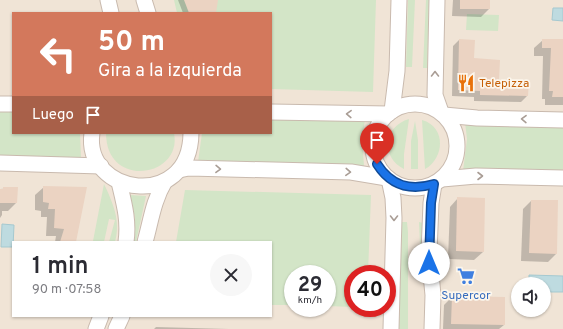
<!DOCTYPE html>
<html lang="es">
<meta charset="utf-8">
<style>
body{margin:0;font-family:Overpass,sans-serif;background:#f7f7f7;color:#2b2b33;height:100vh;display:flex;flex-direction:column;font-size:15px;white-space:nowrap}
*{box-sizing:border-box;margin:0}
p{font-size:13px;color:#7c7c81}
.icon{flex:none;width:22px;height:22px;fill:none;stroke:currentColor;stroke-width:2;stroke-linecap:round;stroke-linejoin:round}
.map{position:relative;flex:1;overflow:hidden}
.drawer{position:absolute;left:12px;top:241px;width:260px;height:76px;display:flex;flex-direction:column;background:#fff;border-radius:0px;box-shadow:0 1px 3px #0004}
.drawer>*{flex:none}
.banner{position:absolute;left:12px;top:12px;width:260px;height:122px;border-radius:0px;box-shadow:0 1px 3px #0004;background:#d3785c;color:#fff;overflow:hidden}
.controls{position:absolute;left:511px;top:277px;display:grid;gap:8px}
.controls a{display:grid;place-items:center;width:40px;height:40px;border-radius:50%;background:#fff;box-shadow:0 1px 3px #0004;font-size:20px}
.speed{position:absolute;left:284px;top:265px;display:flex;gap:8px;font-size:20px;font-weight:700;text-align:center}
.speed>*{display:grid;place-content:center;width:52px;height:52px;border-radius:50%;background:#fff;box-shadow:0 1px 3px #0004;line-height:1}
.speed small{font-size:10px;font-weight:400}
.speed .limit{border:6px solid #d22;background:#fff;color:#111}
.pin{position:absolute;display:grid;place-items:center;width:34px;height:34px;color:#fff;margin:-41px -17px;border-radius:50% 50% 50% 0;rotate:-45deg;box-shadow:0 0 4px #0007}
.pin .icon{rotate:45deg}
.me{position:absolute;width:44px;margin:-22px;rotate:0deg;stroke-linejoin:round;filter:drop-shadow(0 0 3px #0008)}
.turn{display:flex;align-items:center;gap:14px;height:84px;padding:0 20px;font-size:18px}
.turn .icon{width:52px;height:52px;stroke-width:2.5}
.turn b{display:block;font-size:28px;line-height:34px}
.then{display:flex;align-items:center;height:38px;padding:0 20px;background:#0003;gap:8px;font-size:15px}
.round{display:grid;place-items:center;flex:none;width:42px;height:42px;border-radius:21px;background:#f7f7f7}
.head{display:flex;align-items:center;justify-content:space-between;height:68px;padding:0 20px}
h1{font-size:24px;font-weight:600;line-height:30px}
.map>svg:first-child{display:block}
</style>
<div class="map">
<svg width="563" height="329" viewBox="0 0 563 329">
<rect width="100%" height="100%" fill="#f9f2e7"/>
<path fill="#f0e4d6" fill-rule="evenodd" d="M0 0H563V329H0ZM13 13H271V133H13ZM13 242H271V316H13ZM293 274H327V308H293ZM353 274H387V308H353ZM518 284H544V310H518Z"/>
<g fill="#d3e5c7">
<path d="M174 0H376L373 92 271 89V13H177Z"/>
<path d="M408 0H415L412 67H406Z"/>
<path d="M426 0H429L427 68H423Z"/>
<path d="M467 14 499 15 498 31 466 30Z"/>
<path d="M0 109 13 110V133H80L81 158 0 156Z"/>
<path d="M271 117 365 120 362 139 364 166 198 162 202 133H271Z"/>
<path d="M409 119 404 154V169C380 157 384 126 409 119Z"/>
<path d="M422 120C447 127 444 159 425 169Z"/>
<path d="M415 121 418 140V169H411V141Z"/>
<path d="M465 122 563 127V173L463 171 467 139Z"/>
<path d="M106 133H174C183 177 106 190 106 133Z"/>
<path d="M104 184C113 203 121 221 115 242H109L115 220 109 219 104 242 93 241Z"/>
<path d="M185 190 371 195 368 274H353V307L327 306V274H293V305H271V242H176Z"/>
<path d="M130 195 146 196 136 242H133L135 218Z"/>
<path d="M402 222H407L408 232V329H399Z"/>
<path d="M419 222 423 223 421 267Z"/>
</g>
<g fill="#bedbe0" stroke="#a5c9d0">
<path d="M553 8H563V21L552 20Z"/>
<path d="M2 224 14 225 13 247H1Z"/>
<path d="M529 275 563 276V292H544V284H529Z"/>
</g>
<g fill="#0003">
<path d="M178 0H216L215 13H183Z"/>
<path d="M453 0H489V9L481 17 452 16Z"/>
<path d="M459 40 473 59 498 81 527 96 521 102 474 101V97L452 96 453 46Z"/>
<path d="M543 40H563V105H545V99H542L543 56H534V48Z"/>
<path d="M44 187 74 242H55L56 236H46L47 217H41V211L35 210V195Z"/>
<path d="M17 188 16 203 8 211H2V215L0 218V189Z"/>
<path d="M458 198 483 252 474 260 448 259 450 207Z"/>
<path d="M531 201H557L556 254 548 262 521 261 523 209Z"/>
<path d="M452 297 504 325 499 329H443L444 305Z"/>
<path d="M156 327 229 329H154Z"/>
</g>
<g fill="#ebd3c2">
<path d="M184 0H218L216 13H189Z"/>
<rect x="460" y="0" width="30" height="9"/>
<path d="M459 39 475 40 474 58 500 60 499 80H529L528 96 480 95V91L458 90Z"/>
<path d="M542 39H563V97H552L553 91H549L551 48H542Z"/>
<path d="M43 186 87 187 76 242H60L64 229 54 228 55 209H48L49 203 43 202Z"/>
<path d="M3 187H18L17 203H0V189H3Z"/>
<path d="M457 197 485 198 484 252 456 251Z"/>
<path d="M531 200H558L557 254 529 253Z"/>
<path d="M452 296 505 297V325L451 324Z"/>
</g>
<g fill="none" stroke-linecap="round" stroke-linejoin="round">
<g stroke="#c9baae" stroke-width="17">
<g id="minor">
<path d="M108 0 111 13"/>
<path d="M144 0 148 13"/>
<path d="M437 0 435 95 441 112"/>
<circle cx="415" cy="146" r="42"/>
<path d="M0 104H13"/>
<path d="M392 111 397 71 399 0"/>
<path d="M271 112 388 114"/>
<path d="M444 115 477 118 563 120"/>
<path d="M92 133C83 195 190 212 191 133"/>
<path d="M0 163 101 166"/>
<path d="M179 170 189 168 351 172 387 178"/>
<path d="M389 179 393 198 394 218 391 329"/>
<path d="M442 179 476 176 563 178"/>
<path d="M119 182C124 203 129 220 126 242"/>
<path d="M145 242C151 221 153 201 165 181"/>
<path d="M96 329 101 316"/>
<path d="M116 329 122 316"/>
<path d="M432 329 433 295 429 253 431 203 434 184"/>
</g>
</g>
<use href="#minor" stroke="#fff" stroke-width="15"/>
</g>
<defs><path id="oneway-chevron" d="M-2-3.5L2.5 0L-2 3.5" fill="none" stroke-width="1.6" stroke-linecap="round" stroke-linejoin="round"/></defs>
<g stroke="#a99d95">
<use href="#oneway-chevron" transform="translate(435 74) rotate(-90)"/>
<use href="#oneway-chevron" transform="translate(349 114) rotate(-178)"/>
<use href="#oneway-chevron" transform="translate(524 119) rotate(-179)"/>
<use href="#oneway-chevron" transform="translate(218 169) rotate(1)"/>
<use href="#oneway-chevron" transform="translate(348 172) rotate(3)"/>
<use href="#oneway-chevron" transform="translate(480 176)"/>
<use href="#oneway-chevron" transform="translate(394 218) rotate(90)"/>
</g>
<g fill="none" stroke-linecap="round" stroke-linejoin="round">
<g stroke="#114b97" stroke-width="10">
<path id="route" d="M377 164C391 186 410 191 434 184L431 203 429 263"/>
</g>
<use href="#route" stroke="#1a73e8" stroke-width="7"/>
</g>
<defs>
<g id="restaurant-bare" transform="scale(1.38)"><path d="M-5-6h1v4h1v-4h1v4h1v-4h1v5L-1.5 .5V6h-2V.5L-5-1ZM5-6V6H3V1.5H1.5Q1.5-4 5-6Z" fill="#e8710a" stroke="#fcf6ec" stroke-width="2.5" paint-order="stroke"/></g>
<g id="supermarket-bare" transform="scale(1.38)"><path d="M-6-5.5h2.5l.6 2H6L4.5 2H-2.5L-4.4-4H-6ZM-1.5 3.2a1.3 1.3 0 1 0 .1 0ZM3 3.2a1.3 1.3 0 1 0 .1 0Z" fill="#3f7fe0" stroke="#fcf6ec" stroke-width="2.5" paint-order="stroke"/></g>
</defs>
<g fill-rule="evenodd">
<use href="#restaurant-bare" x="466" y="83"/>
<use href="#supermarket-bare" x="466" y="276"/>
</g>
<g text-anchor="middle" stroke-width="3.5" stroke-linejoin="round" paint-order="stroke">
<g font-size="12" fill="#c56008" stroke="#fcf6ec" text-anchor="start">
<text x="479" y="87">Telepizza</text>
</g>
<g font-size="12" fill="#366cbe" stroke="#fcf6ec">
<text x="466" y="299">Supercor</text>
</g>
</g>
</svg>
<div class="controls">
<a><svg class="icon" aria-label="sound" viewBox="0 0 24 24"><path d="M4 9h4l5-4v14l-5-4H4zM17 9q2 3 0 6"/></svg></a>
</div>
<div class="speed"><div>29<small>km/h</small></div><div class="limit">40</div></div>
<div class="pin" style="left:377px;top:164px;background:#d93025"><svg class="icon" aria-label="arrive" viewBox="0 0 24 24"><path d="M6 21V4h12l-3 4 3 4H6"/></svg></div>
<svg class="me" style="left:429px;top:263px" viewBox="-20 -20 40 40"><circle r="19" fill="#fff"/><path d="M0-13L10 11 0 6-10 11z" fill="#1a73e8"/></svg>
<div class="banner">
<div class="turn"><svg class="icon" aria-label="left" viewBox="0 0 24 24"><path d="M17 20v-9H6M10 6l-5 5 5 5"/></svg><div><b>50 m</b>Gira a la izquierda</div></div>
<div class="then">Luego<svg class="icon" aria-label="arrive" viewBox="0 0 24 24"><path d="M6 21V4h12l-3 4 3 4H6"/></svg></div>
</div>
<section class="drawer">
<div class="head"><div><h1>1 min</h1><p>90 m · 07:58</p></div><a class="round"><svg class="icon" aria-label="close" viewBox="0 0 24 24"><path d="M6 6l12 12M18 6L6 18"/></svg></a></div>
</section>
</div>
